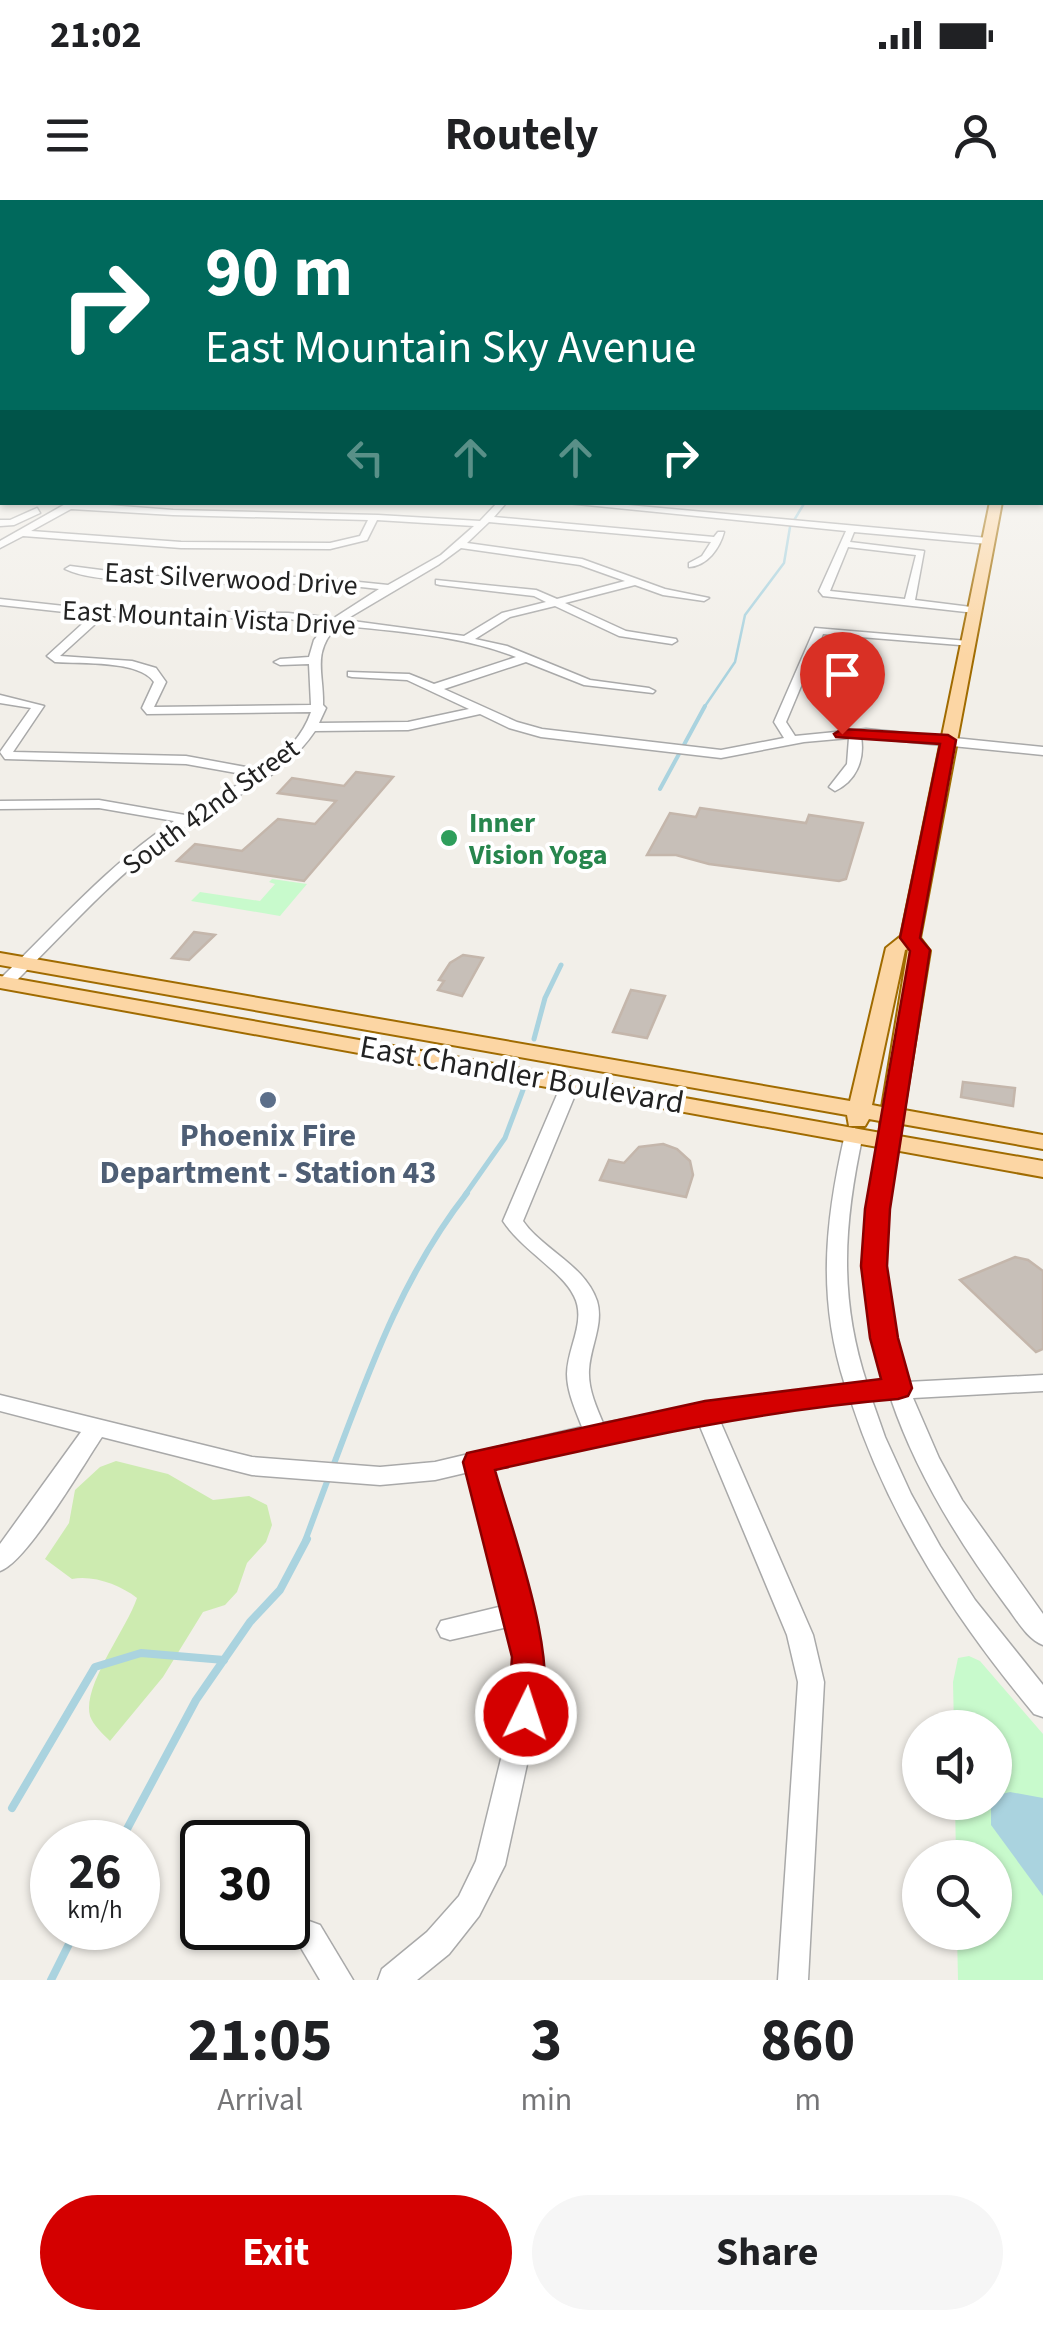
<!DOCTYPE html>
<style>
body{margin:0;font-family:"Source Sans 3",sans-serif;background:#f6f6f6;color:#202124;height:100vh;display:flex;flex-direction:column;font-size:38px;white-space:nowrap}
*{box-sizing:border-box;margin:0}
p{font-size:32px;color:#757577}
.icon{flex:none;width:55px;height:55px;fill:none;stroke:currentColor;stroke-width:2;stroke-linecap:round;stroke-linejoin:round}
.map{position:relative;height:1780px;overflow:hidden}
.details{display:flex;flex-direction:column;background:#fff;flex:1}
.details>*{flex:none}
.banner{position:absolute;left:0px;top:0px;width:1045px;height:305px;box-shadow:0 2px 8px #0004;background:#00695c;color:#fff;overflow:hidden}
.tools{position:absolute;left:902px;top:1510px;display:grid;gap:20px}
.tools a{display:grid;place-items:center;width:110px;height:110px;border-radius:50%;background:#fff;box-shadow:0 2px 8px #0004;font-size:50px}
.speed{position:absolute;left:30px;top:1620px;display:flex;gap:20px;font-size:50px;font-weight:700;text-align:center}
.speed>*{display:grid;place-content:center;width:130px;height:130px;border-radius:50%;background:#fff;box-shadow:0 2px 8px #0004;line-height:1}
.speed small{font-size:25px;font-weight:400}
.speed .limit{border:5px solid #111;border-radius:15px;background:#fff;color:#111}
.pin{position:absolute;display:grid;place-items:center;width:85px;height:85px;color:#fff;margin:-102px -42px;border-radius:50% 50% 50% 0;rotate:-45deg;box-shadow:0 0 10px #0007}
.pin .icon{rotate:45deg}
.me{position:absolute;width:110px;margin:-55px;rotate:4deg;stroke-linejoin:round;filter:drop-shadow(0 0 8px #0008)}
.turn{display:flex;align-items:center;gap:35px;height:210px;padding:0 40px;font-size:45px}
.turn .icon{width:130px;height:130px;stroke-width:2.5}
.turn b{display:block;font-size:70px;line-height:85px}
.lanes{display:flex;align-items:center;height:95px;padding:0 40px;background:#0003;justify-content:center;gap:50px;direction:ltr}
.lanes .off{opacity:.35}
.eta{display:flex;justify-content:space-evenly;align-items:center;height:170px;text-align:center}
.eta b{font-size:60px;font-weight:700;line-height:70px}
.button{display:flex;gap:20px;margin-top:auto;padding:20px 40px}
.button a{flex:1;height:115px;border-radius:60px;background:#d40000;color:#fff;font-size:40px;font-weight:700;line-height:115px;text-align:center}
.button a+a{background:#f6f6f6;color:#202124}
.status{display:flex;justify-content:space-between;align-items:center;height:70px;padding:0 50px;background:#fff;direction:ltr}
.status svg{height:28px;fill:currentColor}
header{display:flex;justify-content:space-between;align-items:center;height:130px;padding:0 40px;background:#fff;font-size:45px;font-weight:700}
.map>svg:first-child{display:block}
</style>
<div class="status"><b>21:02</b><svg viewBox="0 0 49 12"><path d="M0 12V9h3v3zM5 12V6h3v6zM10 12V3h3v9zM15 12V0h3v12zM26 1h20v11H26zM47 4h2v5h-2z"/></svg></div>
<header><svg class="icon" aria-label="menu" viewBox="0 0 24 24"><path d="M4 6h16M4 12h16M4 18h16"/></svg>Routely<svg class="icon" aria-label="person" viewBox="0 0 24 24"><circle cx="12" cy="8" r="4"/><path d="M4 21q1-7 8-7t8 7"/></svg></header>
<div class="map">
<svg width="1043" height="1780" viewBox="0 0 1043 1780">
<rect width="100%" height="100%" fill="#f2efe9"/>
<path fill="#cdebb0" d="M116 1261 168 1274 213 1300 249 1296 267 1305 272 1325 266 1342 247 1363 237 1392 225 1405 203 1412 163 1477 110 1541C103 1534 93 1525 90 1516 82 1486 126 1430 137 1398 120 1385 94 1375 72 1379L45 1359 69 1323 75 1290 100 1267Z"/>
<g fill="#c8facc">
<path d="M272 679 307 684 280 716 191 701 200 692 260 701 275 684 269 682Z"/>
<path d="M969 1456 980 1461 1043 1534V1780H958L957 1733 995 1732V1658L956 1657 955 1603 995 1602V1528H954L953 1482 958 1458Z"/>
</g>
<path fill="#aad3df" d="M1010 1592 1043 1598V1696L991 1625V1603L998 1595Z"/>
<g fill="none" stroke-linecap="round" stroke-linejoin="round">
<path stroke="#aad3df" stroke-width="2.5" d="M703 509 735 462 745 415 784 363 790 327 805 302"/>
<path stroke="#aad3df" stroke-width="4" d="M660 589 705 506"/>
<g stroke="#aad3df" stroke-width="5">
<path d="M534 839 545 798 561 765"/>
<path d="M465 995 505 938 523 890"/>
</g>
<g stroke="#aad3df" stroke-width="6">
<path d="M332 1269C369 1171 402 1076 467 993"/>
<path d="M305 1341 328 1279"/>
</g>
<g stroke="#aad3df" stroke-width="8">
<path d="M12 1608 95 1467 141 1453 224 1460"/>
<path d="M120 1642 196 1500 250 1422 280 1390 307 1339"/>
<path d="M51 1780 77 1728"/>
</g>
</g>
<g fill="#c7bfb8" stroke="#c4b6ab" stroke-width="2.5">
<path d="M356 572 393 577 304 681 177 661 195 644 242 651 278 619 315 624 336 601 278 593 292 578 344 586Z"/>
<path d="M700 608 806 623 809 615 863 623 846 679 839 681 709 664 676 655H647L670 613 696 617Z"/>
<path d="M194 732 215 735 189 760 172 758Z"/>
<path d="M463 755 483 758 462 796 438 790 444 781 439 780 450 763Z"/>
<path d="M631 790 665 796 647 838 613 832Z"/>
<path d="M963 882 1015 888 1013 906 961 897Z"/>
<path d="M663 944 677 949 690 961 693 975 686 997 600 980 609 960 624 963 639 947Z"/>
<path d="M1015 1057 1028 1060 1043 1071V1149L1036 1152 960 1080Z"/>
</g>
<g fill="none" stroke-linecap="round" stroke-linejoin="round">
<g stroke="#a9a9a9" stroke-width="3">
<g id="minor">
<rect x="0" y="226" width="2" height="4"/>
<rect x="0" y="250" width="2" height="4"/>
<rect x="0" y="267" width="2" height="4"/>
<path d="M0 292 2 293V297L0 298Z"/>
<path d="M1042 298 1043 304 1039 303 1042 302Z"/>
<path d="M69 302 173 310 378 315 480 321 498 302H507L494 317 714 337 718 332H724C720 348 707 366 689 367V363L702 356 711 342 489 322 467 343 582 359 665 389 709 398 704 401 663 395 635 385 565 403 626 431 676 439 677 441 672 444 619 436 555 406 510 417 475 439 507 446 590 480 649 488 655 491 653 493 584 485 526 462 444 489 517 522 542 529 721 550 784 538 774 522 815 428 968 441 973 444 972 446 823 434 807 472 868 477 874 480 868 483 804 479 786 522 795 536 866 529 1043 547V555L861 537C865 560 856 581 835 591L829 587 847 564 849 538 804 542 721 558 541 537 509 528 480 514 408 530 315 531C278 586 212 604 161 643 106 685 60 738 11 786L0 787V779C56 725 109 664 174 621L99 608 0 609V601L99 600 185 615 253 576 186 564 5 559 0 552 31 508 0 503V495L44 506 13 552 186 556 262 570C284 554 302 538 311 512L147 514 142 508 154 482C140 460 81 464 55 462L47 456 92 415 0 405V399L101 410 288 413 334 418 379 389C297 378 215 388 133 381 111 379 84 378 65 369L70 366 147 376 310 377 388 385 441 355 474 326 377 320 367 340 330 349 181 348 23 336 0 348V341ZM71 309 173 315 368 320 360 336 330 343 181 342 31 331ZM461 348 580 365 625 381 557 399 536 390 436 380V384L440 385 534 396 546 402 502 413 464 436 345 420 438 365ZM104 416 288 419 327 424 314 440 309 457 280 459 274 462 280 465 309 464 311 505 154 507 166 482 156 468 132 461 60 456ZM338 425C397 432 461 435 516 457L434 484 409 474 348 472V476L352 477 407 480 469 509 408 522 319 523 326 508 323 505C324 472 311 453 338 425Z"/>
<path d="M557 302H595L988 338 993 341 988 344 854 332 850 342 924 351 915 400 979 408V412L975 413 823 396 819 391 846 331ZM848 347 916 355 905 399 830 391Z"/>
<path d="M37 308 40 313 14 325 0 326V320H10Z"/>
<path d="M571 878 580 883 523 1021C543 1050 585 1065 597 1101 604 1124 590 1147 589 1170 588 1189 596 1206 603 1223L696 1207 705 1203 710 1205 845 1185C817 1098 825 1021 845 934L854 928 863 934C844 1022 838 1096 867 1184L885 1183C858 1102 862 1022 879 940L888 934 897 940C882 1022 879 1102 907 1182L1043 1175V1191L913 1198 939 1258 962 1300 1043 1414V1445C1027 1439 1017 1420 1007 1407 960 1344 916 1273 891 1199L872 1200 885 1237 911 1294 940 1346 975 1400 1043 1485V1517L1034 1514C955 1419 889 1318 851 1201L826 1202 720 1221 813 1435 824 1482 808 1780H778L798 1482 787 1435 699 1224 596 1242 491 1267 542 1457 538 1514 505 1665 479 1716 449 1754 417 1780H378L382 1769 427 1732 459 1696 476 1661 512 1514 516 1457 508 1427 450 1440 441 1437 437 1429 441 1421 503 1406 469 1272 435 1280 380 1285 252 1275 102 1237C83 1265 27 1362 0 1371V1344L81 1232 0 1211V1195L252 1257 380 1267 435 1262 582 1227C576 1211 567 1192 567 1174 567 1148 587 1121 574 1096 562 1071 522 1050 503 1021L562 883Z"/>
<path d="M309 1721 320 1725 353 1780H320L294 1736 298 1725Z"/>
</g>
</g>
<g stroke="#a06b00" stroke-width="4">
<path id="major" d="M990 302H1002L920 738 930 751 904 910 1043 935V949L902 924 898 933 893 935 1043 961V977L0 788V776L881 933 880 921 869 919 865 926H849L847 915 0 765V753L850 901 886 748 901 736ZM908 749 882 907 872 905 905 750Z"/>
</g>
<use href="#minor" fill="#fff" fill-rule="evenodd"/>
<use href="#major" fill="#fcd6a4" fill-rule="evenodd"/>
</g>
<linearGradient id="sky" x2="0" y2="1"><stop stop-color="#8fc0e4"/><stop offset="0.45" stop-color="#f9f8f5"/><stop offset="1" stop-color="#f9f8f5" stop-opacity="0"/></linearGradient>
<rect width="1043" height="456" fill="url(#sky)"/>
<path fill="#d40000" stroke="#8a0000" stroke-width="2.5" d="M842 529 948 535 956 540 920 738 930 750 890 1009 887 1066 898 1138 912 1188 908 1196 898 1199C761 1210 629 1240 495 1270 512 1332 564 1468 538 1525L526 1530 513 1525 508 1514 512 1457 463 1262 467 1253 705 1201 881 1179 870 1138 861 1066 865 1009 910 751 900 738 940 544 836 537 834 534Z"/>
<circle fill="#2e9e5b" stroke="#fff" stroke-width="4" cx="449" cy="638" r="10"/>
<circle fill="#5c6f8a" stroke="#fff" stroke-width="4" cx="268" cy="900" r="10"/>
<g text-anchor="middle" stroke-width="8" stroke-linejoin="round" paint-order="stroke">
<g font-size="28" fill="#222" stroke="#fff">
<text transform="translate(231 378) rotate(3)" y="10">East Silverwood Drive</text>
<text transform="translate(209 417) rotate(3)" y="10">East Mountain Vista Drive</text>
<text transform="translate(210 606) rotate(-36)" y="10">South 42nd Street</text>
</g>
<g font-size="28" font-weight="bold" fill="#27864d" stroke="#fff" text-anchor="start">
<text x="469" y="632">Inner<tspan x="469" dy="32">Vision Yoga</tspan></text>
</g>
<g font-size="32" fill="#222" stroke="#fff">
<text transform="translate(522 874) rotate(10)" y="11">East Chandler Boulevard</text>
</g>
<g font-size="32" font-weight="bold" fill="#4e5e75" stroke="#fff">
<text x="268" y="946">Phoenix Fire<tspan x="268" dy="37">Department - Station 43</tspan></text>
</g>
</g>
</svg>
<div class="tools">
<a><svg class="icon" aria-label="sound" viewBox="0 0 24 24"><path d="M4 9h4l5-4v14l-5-4H4zM17 9q2 3 0 6"/></svg></a>
<a><svg class="icon" aria-label="search" viewBox="0 0 24 24"><circle cx="10" cy="10" r="6"/><path d="M15 15l6 6"/></svg></a>
</div>
<div class="speed"><div>26<small>km/h</small></div><div class="limit">30</div></div>
<div class="pin" style="left:842px;top:534px;background:#d93025"><svg class="icon" aria-label="arrive" viewBox="0 0 24 24"><path d="M6 21V4h12l-3 4 3 4H6"/></svg></div>
<svg class="me" style="left:526px;top:1514px" viewBox="-20 -20 40 40"><circle r="17" fill="#d40000" stroke="#fff" stroke-width="3"/><path d="M0-11L8 9 0 5-8 9z" fill="#fff"/></svg>
<div class="banner">
<div class="turn"><svg class="icon" aria-label="right" viewBox="0 0 24 24"><path d="M7 20v-9h11M14 6l5 5-5 5"/></svg><div><b>90 m</b>East Mountain Sky Avenue</div></div>
<div class="lanes"><svg class="icon off" aria-label="left" viewBox="0 0 24 24"><path d="M17 20v-9H6M10 6l-5 5 5 5"/></svg><svg class="icon off" aria-label="ahead" viewBox="0 0 24 24"><path d="M12 20V5M6 11l6-6 6 6"/></svg><svg class="icon off" aria-label="ahead" viewBox="0 0 24 24"><path d="M12 20V5M6 11l6-6 6 6"/></svg><svg class="icon" aria-label="right" viewBox="0 0 24 24"><path d="M7 20v-9h11M14 6l5 5-5 5"/></svg></div>
</div>
</div>
<section class="details">
<div class="eta">
<div><b>21:05</b><p>Arrival</p></div>
<div><b>3</b><p>min</p></div>
<div><b>860</b><p>m</p></div>
</div>
<div class="button"><a>Exit</a><a>Share</a></div>
</section>
